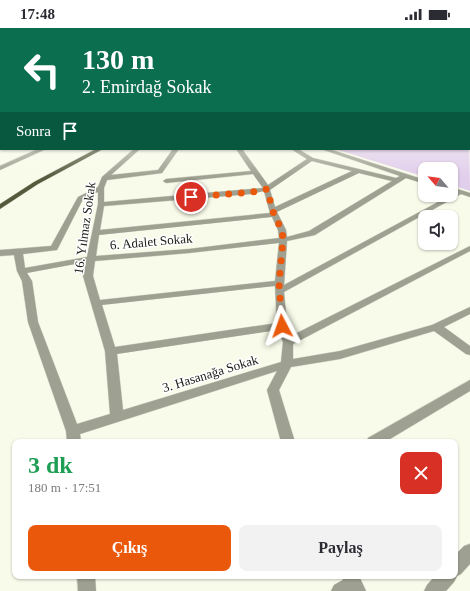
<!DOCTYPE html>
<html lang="tr">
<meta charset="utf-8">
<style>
body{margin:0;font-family:Georgia,serif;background:#f2f2f3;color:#2b2b33;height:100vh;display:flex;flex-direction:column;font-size:15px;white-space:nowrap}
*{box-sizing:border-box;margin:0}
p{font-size:13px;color:#7c7c81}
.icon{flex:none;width:22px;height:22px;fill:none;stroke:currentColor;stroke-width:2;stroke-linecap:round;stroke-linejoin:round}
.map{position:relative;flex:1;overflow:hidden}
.panel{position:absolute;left:12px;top:411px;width:446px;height:140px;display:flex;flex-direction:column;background:#fff;border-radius:8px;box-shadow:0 1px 3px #0004}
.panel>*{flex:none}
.banner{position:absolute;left:0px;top:0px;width:470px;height:122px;box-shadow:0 1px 3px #0004;background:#0b6e4f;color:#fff;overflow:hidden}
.needle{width:26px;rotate:298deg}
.buttons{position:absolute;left:418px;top:134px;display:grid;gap:8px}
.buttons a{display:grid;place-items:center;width:40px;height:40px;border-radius:8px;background:#fff;box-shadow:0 1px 3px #0004;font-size:20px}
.pin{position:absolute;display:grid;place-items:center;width:34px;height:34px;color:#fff;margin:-17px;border:2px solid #fff;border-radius:50%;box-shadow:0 1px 4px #0007}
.me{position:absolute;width:44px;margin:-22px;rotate:356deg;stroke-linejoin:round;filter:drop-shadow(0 0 3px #0008)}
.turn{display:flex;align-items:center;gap:14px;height:84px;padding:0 16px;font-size:18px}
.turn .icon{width:52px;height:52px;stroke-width:2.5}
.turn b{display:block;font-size:28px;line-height:34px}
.then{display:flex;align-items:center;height:38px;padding:0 16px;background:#0003;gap:8px;font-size:15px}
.round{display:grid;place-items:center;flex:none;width:42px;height:42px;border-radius:8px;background:#f2f2f3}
.headline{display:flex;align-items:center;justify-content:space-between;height:68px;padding:0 16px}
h1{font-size:24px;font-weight:600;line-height:30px;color:#1e9e55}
.cta{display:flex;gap:8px;margin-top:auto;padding:8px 16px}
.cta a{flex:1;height:46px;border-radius:8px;background:#ea580c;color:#fff;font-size:16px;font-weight:600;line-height:46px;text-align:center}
.cta a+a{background:#f2f2f3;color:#2b2b33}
.status{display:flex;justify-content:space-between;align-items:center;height:28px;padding:0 20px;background:#fff;direction:ltr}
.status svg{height:11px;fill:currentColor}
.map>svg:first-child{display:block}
</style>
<div class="status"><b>17:48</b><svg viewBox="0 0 49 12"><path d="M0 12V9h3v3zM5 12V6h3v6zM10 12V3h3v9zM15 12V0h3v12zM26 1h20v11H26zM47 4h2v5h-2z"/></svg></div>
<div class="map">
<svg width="470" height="563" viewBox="0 0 470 563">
<rect width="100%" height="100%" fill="#f8fbe9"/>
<path fill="#e1cdec" d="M469 101 470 163 451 157V141H425V149L335 121H469Z"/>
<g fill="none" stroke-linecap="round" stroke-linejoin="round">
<g stroke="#d5d8c8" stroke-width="1">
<g id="minor">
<rect x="469" y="72" width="1" height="2"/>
<rect x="0" y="78" width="1" height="2"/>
<rect x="469" y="83" width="1" height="2"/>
<rect x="0" y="93" width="1" height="2"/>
<rect x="469" y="99" width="1" height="2"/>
<rect x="0" y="110" width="1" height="4"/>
<path d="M38 121H46L0 142V138Z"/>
<path d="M134 121H140L111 147 158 142 173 121H179L162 145 107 152 104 160V174L263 160 253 146 166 155 163 153 166 151 251 143 236 121H242L268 157 307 131 291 121H298L313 130 396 150 400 148 321 121H329L425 152V156L406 150 315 207 287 213 284 257 451 167 455 164 451 163V159L470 165V169L461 166 284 264 287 298 291 308 470 218V223L293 316V331L340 323 432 297 470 279V286L444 299 470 318V327L466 326 434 303 340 331 291 339 279 362 295 414H281L267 362 277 343 80 406 81 414H67L66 403 28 294 22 253 17 243 14 227 0 228V222L51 218 78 169 98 159 102 149ZM312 133 352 143 275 179 270 162ZM359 145 392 153 309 203 287 209 286 202 277 184ZM264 163 270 185 100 202 104 178 251 166ZM98 164V176L87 229 25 240 23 226 57 222 83 171ZM272 189 278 202 279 210 189 221 96 228 99 207ZM279 215 275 253 100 272 93 248 95 233 189 225ZM86 234 83 248 105 323 110 386 77 396 38 294 32 253 27 245ZM275 258 277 295 115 319 102 277ZM278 302 283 314 281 334 123 382 117 326Z"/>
<path d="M470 352V363L385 414H366L368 410Z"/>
<path d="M470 516V536L461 546 457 548 454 554 446 563H424L427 557 435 548H455V527L464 518Z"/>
<path d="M77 548H95L96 563H78Z"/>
<path d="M341 548H359L366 563H331L334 557 343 552Z"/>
</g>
</g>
<g stroke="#d5d8c8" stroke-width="1">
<path id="major" d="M96 121H103L38 156 0 181V176L34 154Z"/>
</g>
<use href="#minor" fill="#9ea191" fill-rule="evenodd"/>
<use href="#major" fill="#555a3d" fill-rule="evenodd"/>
</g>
<linearGradient id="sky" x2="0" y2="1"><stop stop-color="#97b0dc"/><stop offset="0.47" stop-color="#fcfdf5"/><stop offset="1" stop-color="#fcfdf5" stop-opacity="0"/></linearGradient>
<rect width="470" height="150" fill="url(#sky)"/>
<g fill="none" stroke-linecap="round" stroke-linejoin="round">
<path stroke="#ea580c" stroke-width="7" stroke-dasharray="0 12.6" d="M191 169 252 164 267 161 274 187 282 202 283 212 279 255 282 298"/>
</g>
<g text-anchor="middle" stroke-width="3" stroke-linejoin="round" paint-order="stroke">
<g font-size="13" fill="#20211b" stroke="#fff">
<text transform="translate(84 200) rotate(-82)" y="5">16. Yılmaz Sokak</text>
<text transform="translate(151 213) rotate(-5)" y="5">6. Adalet Sokak</text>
<text transform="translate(210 345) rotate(-17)" y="5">3. Hasanağa Sokak</text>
</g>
</g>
</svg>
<div class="buttons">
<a><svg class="needle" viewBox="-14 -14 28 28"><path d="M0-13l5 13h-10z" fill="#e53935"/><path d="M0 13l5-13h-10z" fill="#7c7c81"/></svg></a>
<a><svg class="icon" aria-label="sound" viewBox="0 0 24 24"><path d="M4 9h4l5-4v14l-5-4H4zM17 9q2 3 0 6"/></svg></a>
</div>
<div class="pin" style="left:191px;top:169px;background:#d93025"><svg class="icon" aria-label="arrive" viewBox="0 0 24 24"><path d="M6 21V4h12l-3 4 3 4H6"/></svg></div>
<svg class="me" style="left:282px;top:298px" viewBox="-20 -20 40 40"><path d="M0-17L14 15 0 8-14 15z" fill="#ea580c" stroke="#fff" stroke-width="4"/></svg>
<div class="banner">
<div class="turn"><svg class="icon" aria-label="left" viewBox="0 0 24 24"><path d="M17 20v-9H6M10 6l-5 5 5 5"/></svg><div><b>130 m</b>2. Emirdağ Sokak</div></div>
<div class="then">Sonra<svg class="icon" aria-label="arrive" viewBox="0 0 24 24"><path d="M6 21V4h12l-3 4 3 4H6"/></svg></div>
</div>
<section class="panel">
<div class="headline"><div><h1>3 dk</h1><p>180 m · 17:51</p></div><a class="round" style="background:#d93025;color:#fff"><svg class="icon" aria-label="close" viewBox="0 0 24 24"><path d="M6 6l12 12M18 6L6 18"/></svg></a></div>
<div class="cta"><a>Çıkış</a><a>Paylaş</a></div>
</section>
</div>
